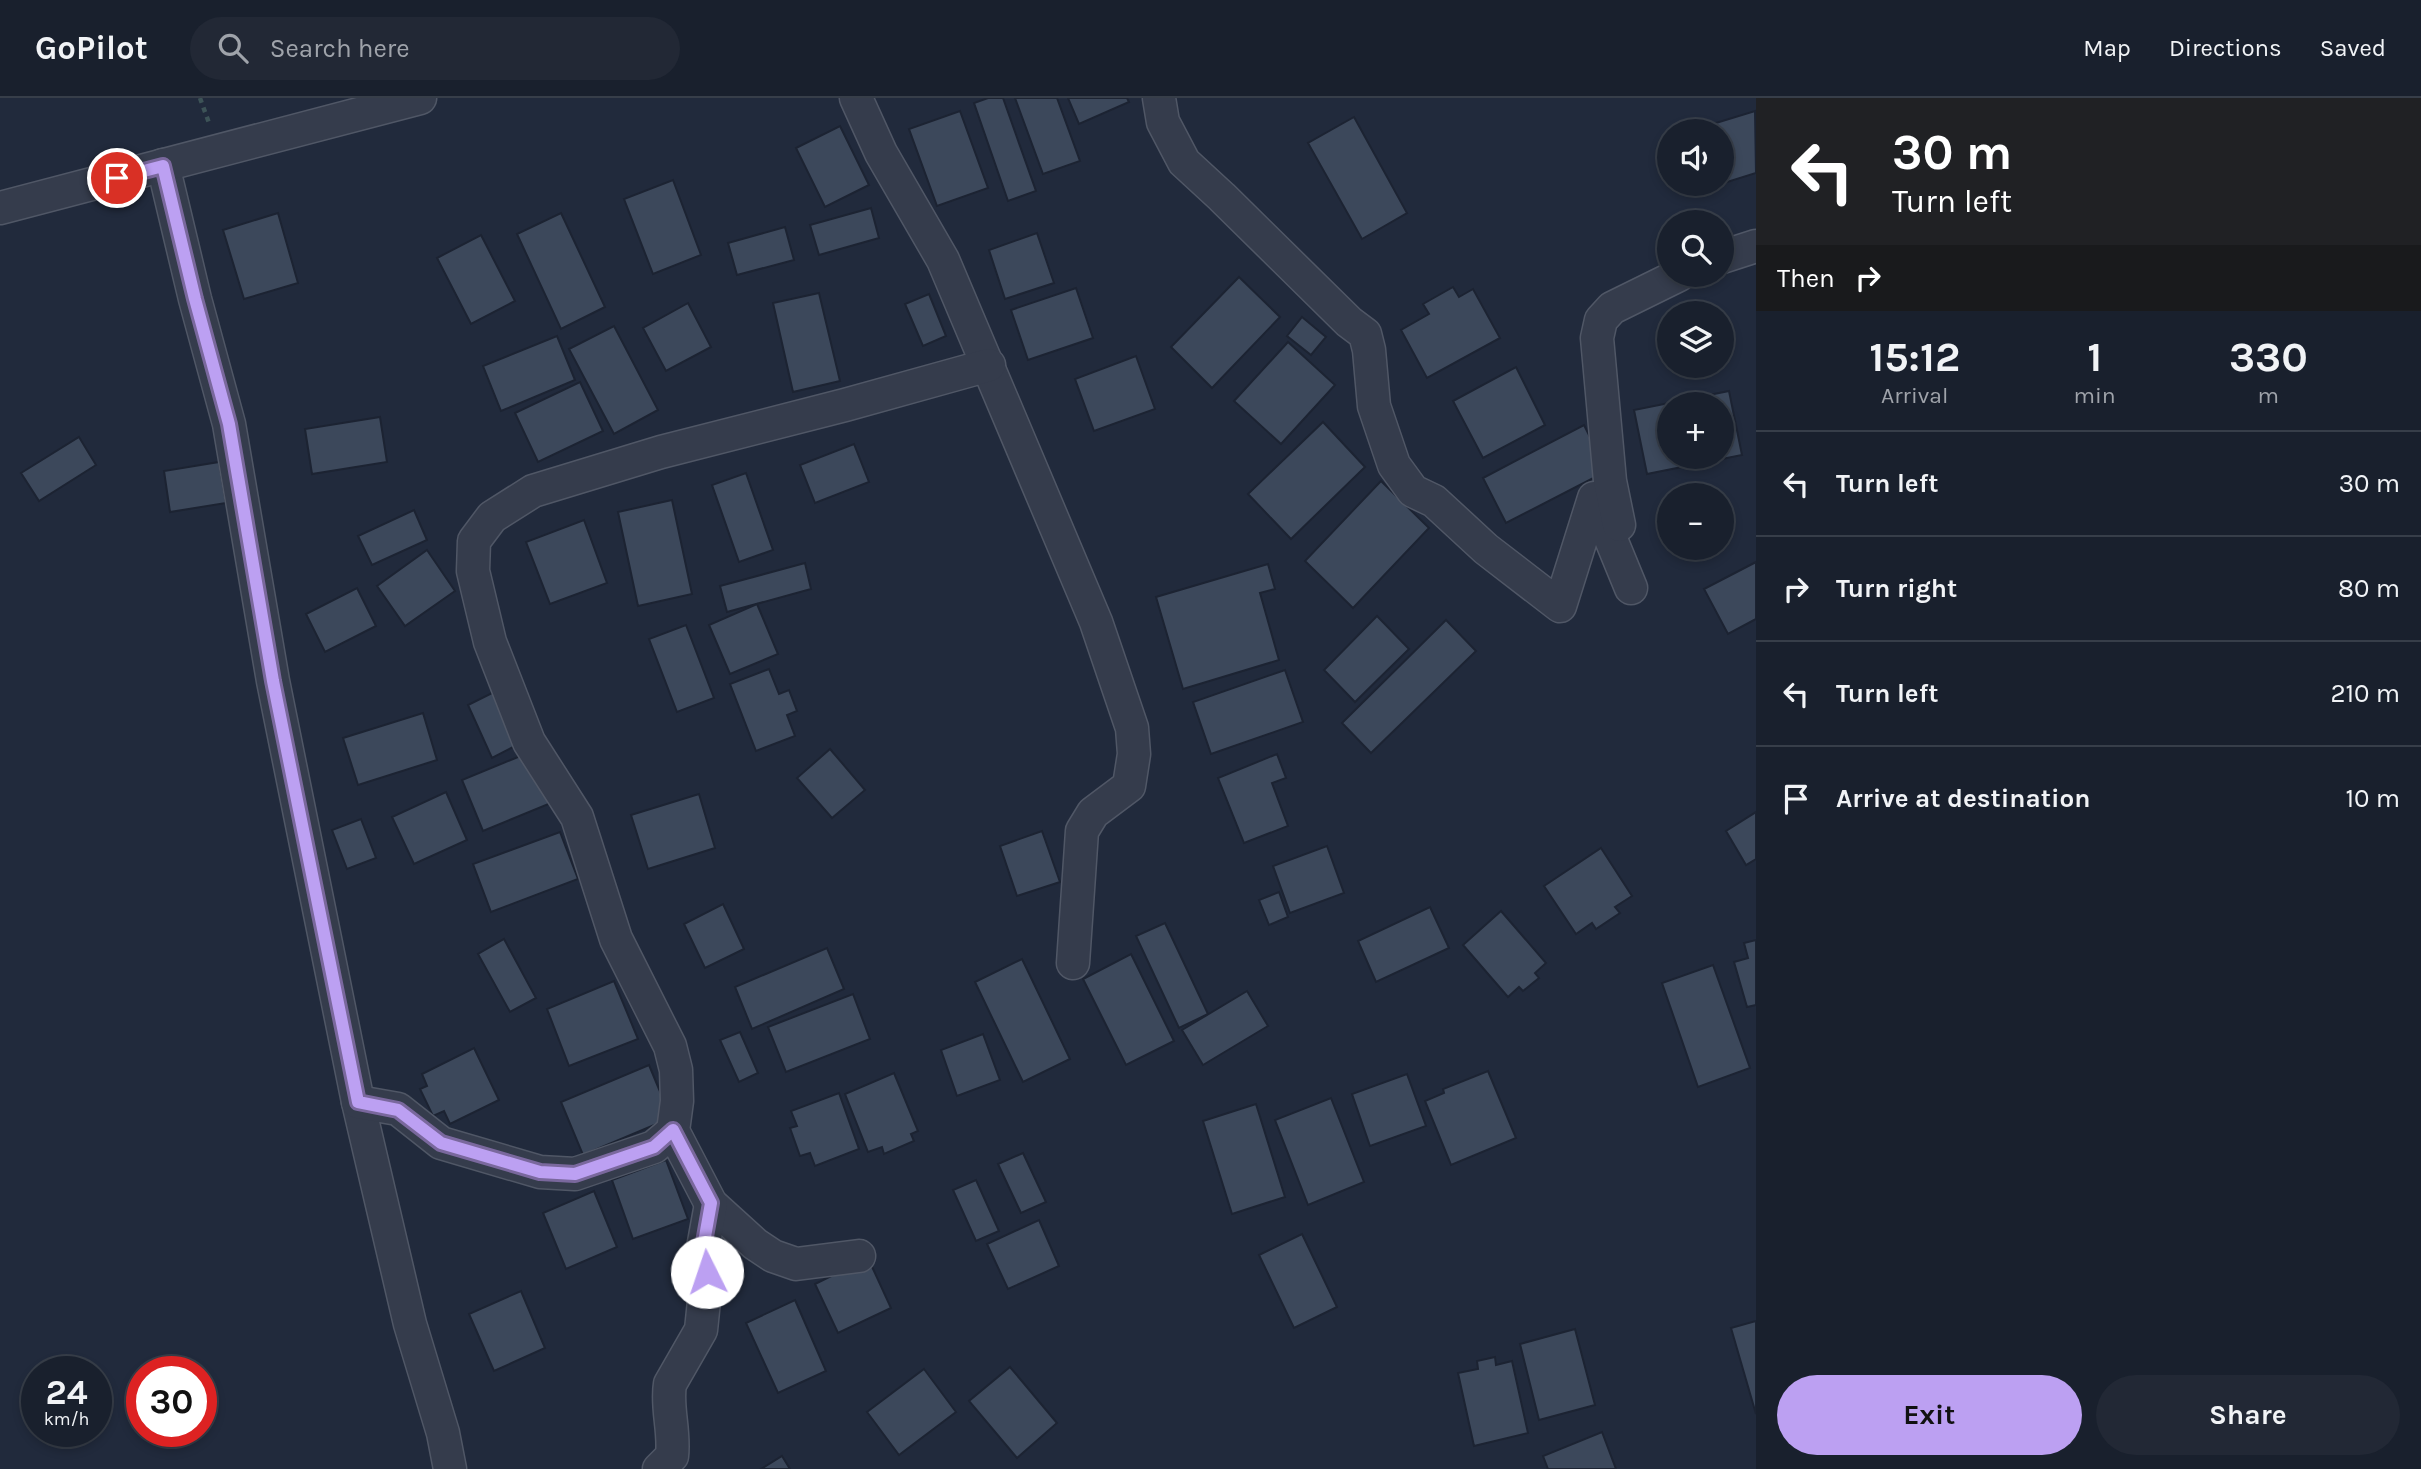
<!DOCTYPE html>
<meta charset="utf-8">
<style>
body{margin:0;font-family:Karla,sans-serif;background:#222835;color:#f1f3f6;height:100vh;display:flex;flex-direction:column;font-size:26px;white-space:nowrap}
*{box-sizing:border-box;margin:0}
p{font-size:23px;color:#9fa3aa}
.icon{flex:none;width:38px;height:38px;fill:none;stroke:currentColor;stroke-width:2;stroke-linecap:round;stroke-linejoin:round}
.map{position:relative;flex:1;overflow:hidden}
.drawer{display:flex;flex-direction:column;background:#19202d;width:665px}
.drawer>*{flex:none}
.guide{background:#202124;color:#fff;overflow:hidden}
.fabs{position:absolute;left:1657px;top:21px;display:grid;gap:14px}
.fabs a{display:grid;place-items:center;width:77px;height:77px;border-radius:50%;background:#19202d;box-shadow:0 4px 10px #0003,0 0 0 2px #373e49;font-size:35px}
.speed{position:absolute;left:21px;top:1258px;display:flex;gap:14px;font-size:35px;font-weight:700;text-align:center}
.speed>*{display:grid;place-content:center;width:91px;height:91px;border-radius:50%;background:#19202d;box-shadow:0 4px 10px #0003,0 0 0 2px #373e49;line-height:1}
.speed small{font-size:18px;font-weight:400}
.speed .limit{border:10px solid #d22;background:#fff;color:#111}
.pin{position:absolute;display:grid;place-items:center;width:60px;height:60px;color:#fff;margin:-30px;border:4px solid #fff;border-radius:50%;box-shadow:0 2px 7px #0007}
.me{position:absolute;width:77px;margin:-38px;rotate:356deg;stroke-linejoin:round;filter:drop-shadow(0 0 5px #0008)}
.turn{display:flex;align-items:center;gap:24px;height:147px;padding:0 21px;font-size:32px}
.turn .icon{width:91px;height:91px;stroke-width:2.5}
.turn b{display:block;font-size:49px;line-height:60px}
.then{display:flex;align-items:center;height:66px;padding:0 21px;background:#0003;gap:14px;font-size:26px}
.eta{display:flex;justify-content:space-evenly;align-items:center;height:119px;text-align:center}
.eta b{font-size:42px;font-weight:700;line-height:49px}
.action{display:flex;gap:14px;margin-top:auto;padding:14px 21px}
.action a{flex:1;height:80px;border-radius:42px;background:#bca0f2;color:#111;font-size:28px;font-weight:700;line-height:80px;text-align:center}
.action a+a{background:#222835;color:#f1f3f6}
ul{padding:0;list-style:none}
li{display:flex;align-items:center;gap:21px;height:105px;padding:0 21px;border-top:2px solid #373e49}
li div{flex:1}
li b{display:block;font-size:26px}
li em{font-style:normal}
header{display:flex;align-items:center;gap:42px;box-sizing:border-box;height:98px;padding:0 35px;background:#19202d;border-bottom:2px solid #373e49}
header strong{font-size:33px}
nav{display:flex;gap:38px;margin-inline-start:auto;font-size:24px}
.search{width:490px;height:63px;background:#222835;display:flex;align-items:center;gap:18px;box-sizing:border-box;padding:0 24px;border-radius:38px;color:#9fa3aa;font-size:26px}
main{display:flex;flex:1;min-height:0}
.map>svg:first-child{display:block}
</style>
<header>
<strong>GoPilot</strong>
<div class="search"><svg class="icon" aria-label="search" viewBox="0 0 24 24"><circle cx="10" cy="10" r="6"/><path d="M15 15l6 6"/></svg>Search here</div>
<nav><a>Map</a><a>Directions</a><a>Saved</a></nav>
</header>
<main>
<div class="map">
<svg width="1756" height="1371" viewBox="0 0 1756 1371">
<rect width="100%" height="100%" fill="#212a3c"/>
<g fill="#3c485b" stroke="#1c2332" stroke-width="2" fill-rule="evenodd">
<path d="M988 0H1003L1036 93 1008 103 974 5Z"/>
<path d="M1015 0H1057L1080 63 1043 76Z"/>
<path d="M1068 0H1127L1129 4 1079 26Z"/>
<path d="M960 13 988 90 937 108 909 31Z"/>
<path d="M1755 13 1756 75 1724 85 1722 33H1707L1706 28Z"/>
<path d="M1354 19 1407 115 1362 141 1308 45Z"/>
<path d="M840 28 869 87 825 109 796 50Z"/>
<path d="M673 82 701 157 653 176 624 101Z"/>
<path d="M871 110 879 140 819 157 810 127Z"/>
<path d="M278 115 298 185 244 201 223 132Z"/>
<path d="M561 115 605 209 561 231 517 136Z"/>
<path d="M785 129 794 162 737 177 728 145Z"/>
<path d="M1037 135 1054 185 1005 201 989 152Z"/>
<path d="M481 137 515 203 471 226 437 160Z"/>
<path d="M1239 179 1280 219 1212 290 1171 249Z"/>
<path d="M1453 189 1459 199 1473 191 1500 240 1427 280 1401 232 1429 216 1423 206Z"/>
<path d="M1076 190 1093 240 1028 262 1011 212Z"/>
<path d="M819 195 840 283 793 294 773 205Z"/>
<path d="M929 196 946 238 923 248 905 206Z"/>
<path d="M688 205 711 249 666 273 643 230Z"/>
<path d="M1302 219 1326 239 1311 257 1287 238Z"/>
<path d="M614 228 658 312 614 336 569 251Z"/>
<path d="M557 238 575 282 501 313 483 268Z"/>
<path d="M1288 244 1335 287 1281 346 1234 303Z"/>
<path d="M1136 258 1155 311 1094 333 1075 281Z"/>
<path d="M1516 269 1545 327 1483 360 1453 303Z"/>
<path d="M580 284 603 333 538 364 515 315Z"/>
<path d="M1729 293 1742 357 1647 376 1634 312ZM1670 306H1722V359H1670Z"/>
<path d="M380 319 387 364 312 376 305 331Z"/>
<path d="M1323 324 1365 369 1291 441 1248 396Z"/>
<path d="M1584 327 1607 373 1506 425 1483 380Z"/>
<path d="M79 339 96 367 39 403 21 375Z"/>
<path d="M854 346 869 384 815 405 800 367Z"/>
<path d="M219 364 226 405 170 414 164 373Z"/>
<path d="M746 375 773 452 739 464 712 387Z"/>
<path d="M1381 383 1429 430 1353 510 1305 463Z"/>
<path d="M672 402 692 496 638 508 618 414Z"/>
<path d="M414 412 427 442 372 467 358 438Z"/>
<path d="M584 422 607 485 550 506 526 444Z"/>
<path d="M427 452 455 493 405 528 377 488Z"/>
<path d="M1756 464V521L1728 536 1704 491Z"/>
<path d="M805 465 811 491 727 514 720 488Z"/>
<path d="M1268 466 1275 491 1260 495 1279 562 1183 591 1156 499Z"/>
<path d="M357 490 376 528 325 554 306 516Z"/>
<path d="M757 506 778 556 730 576 709 527Z"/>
<path d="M1377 518 1409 551 1355 604 1324 572Z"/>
<path d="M1446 522 1476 553 1371 655 1342 625Z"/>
<path d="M686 527 714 600 677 614 649 541Z"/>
<path d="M769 571 779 596 789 592 797 613 787 617 795 638 756 653 730 586Z"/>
<path d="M1285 572 1303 624 1211 656 1193 604Z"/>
<path d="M496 593 521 645 492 660 468 607Z"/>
<path d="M423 615 437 662 358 687 343 640Z"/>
<path d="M830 651 865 692 832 720 797 680Z"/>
<path d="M530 654 551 705 483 733 462 682Z"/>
<path d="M1277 656 1286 680 1272 685 1288 728 1244 745 1218 680Z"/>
<path d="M446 694 467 742 414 766 392 719Z"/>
<path d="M699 696 715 750 648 771 631 717Z"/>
<path d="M1756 714V761L1746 767 1726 733Z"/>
<path d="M361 721 376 760 347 771 332 732Z"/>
<path d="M1042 733 1060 784 1017 798 1000 748Z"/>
<path d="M560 734 578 781 491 814 473 766Z"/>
<path d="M1327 748 1344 795 1290 815 1273 768Z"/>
<path d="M1601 750 1632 798 1615 809 1620 815 1596 831 1592 825 1576 836 1544 788Z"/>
<path d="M1279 794 1288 819 1269 827 1259 802Z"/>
<path d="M723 806 744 851 705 870 684 826Z"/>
<path d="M1430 809 1449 850 1376 884 1358 843Z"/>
<path d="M1501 813 1546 865 1535 875 1539 880 1523 893 1519 889 1508 899 1463 847Z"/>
<path d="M1165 825 1208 916 1179 930 1136 838Z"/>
<path d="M504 841 536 900 510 914 478 856Z"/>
<path d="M1756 842V907L1747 909 1734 864 1748 860 1744 845Z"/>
<path d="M827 850 844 891 752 931 735 889Z"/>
<path d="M1131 856 1174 943 1126 967 1083 881Z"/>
<path d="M1022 861 1070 961 1023 984 975 884Z"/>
<path d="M1713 867 1750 970 1698 989 1662 885Z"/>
<path d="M614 883 638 941 569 968 547 911Z"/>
<path d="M1247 893 1268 928 1203 967 1182 932Z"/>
<path d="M853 896 870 941 786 974 768 929Z"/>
<path d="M740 934 758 975 739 984 720 942Z"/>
<path d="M983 936 1000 982 957 998 941 952Z"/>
<path d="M474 950 499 1002 450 1026 444 1013 433 1018 420 991 427 988 422 976Z"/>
<path d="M649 967 671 1020 583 1057 561 1004Z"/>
<path d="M1488 973 1516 1040 1451 1067 1425 1003 1444 995 1443 991Z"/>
<path d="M894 975 918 1033 911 1036 914 1043 884 1056 882 1049 868 1054 845 996Z"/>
<path d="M1407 976 1426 1028 1370 1048 1352 996Z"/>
<path d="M839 995 859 1051 815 1068 810 1055 800 1058 790 1030 797 1028 791 1013Z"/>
<path d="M1331 1000 1364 1084 1308 1107 1275 1022Z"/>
<path d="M1256 1006 1285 1099 1232 1116 1203 1023Z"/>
<path d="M1023 1055 1046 1104 1021 1115 998 1066Z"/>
<path d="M666 1062 688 1121 633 1141 612 1082Z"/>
<path d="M976 1082 999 1133 976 1143 953 1092Z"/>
<path d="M594 1093 617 1149 566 1171 543 1115Z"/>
<path d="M1039 1122 1059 1168 1008 1191 987 1146Z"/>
<path d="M1302 1136 1337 1209 1294 1230 1259 1157Z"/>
<path d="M868 1160 891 1210 838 1235 815 1186Z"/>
<path d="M521 1193 545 1250 494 1273 469 1216Z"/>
<path d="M795 1202 826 1273 778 1295 746 1225Z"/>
<path d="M1756 1223V1316L1731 1230Z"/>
<path d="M1575 1231 1595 1307 1539 1322 1520 1246Z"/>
<path d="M1495 1259 1496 1267 1512 1263 1528 1335 1474 1348 1458 1275 1478 1271 1477 1263Z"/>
<path d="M1010 1269 1057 1325 1017 1360 969 1303Z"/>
<path d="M924 1271 956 1314 899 1357 867 1314Z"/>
<path d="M1602 1334 1616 1371H1548L1543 1358Z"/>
<path d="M782 1358 790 1371H761Z"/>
</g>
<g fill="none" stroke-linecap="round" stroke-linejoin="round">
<g stroke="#505766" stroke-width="35">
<g id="minor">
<path d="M856 0 881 55 943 162 1096 524 1132 630 1134 656 1129 688 1093 715 1082 733 1073 865"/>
<path d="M1159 0 1163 24 1184 64 1222 99 1349 224 1365 236 1369 252 1374 308 1394 367 1413 393 1434 403 1486 451 1560 508 1594 400 1631 490"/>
<path d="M163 67 195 201 229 326 273 583 358 1004 410 1226 443 1335 450 1371"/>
<path d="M0 110 420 0"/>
<path d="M1722 159 1756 148"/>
<path d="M1619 427 1610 383 1597 240 1601 222 1612 210 1679 177"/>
<path d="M358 1004 398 1011 441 1045 540 1074 575 1076 654 1049 673 1033"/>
<path d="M859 1158 796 1166 773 1158 755 1146 711 1106 673 1033 677 1003 676 972 670 948 616 841 577 719 529 644 490 544 473 473 474 443 492 419 533 393 661 354 845 307 989 267"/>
<path d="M659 1371 672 1358C675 1333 666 1309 670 1286L701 1232 707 1174 703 1150 711 1106"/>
</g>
</g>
<path stroke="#3d5357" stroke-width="4.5" stroke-dasharray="5 5" stroke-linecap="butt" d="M200 0 209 25"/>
<use href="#minor" stroke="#353c4c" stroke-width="32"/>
</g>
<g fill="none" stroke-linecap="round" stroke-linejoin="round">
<g stroke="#7a689d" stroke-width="18">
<path id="route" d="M117 80 163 68 195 201 229 326 273 583 358 1004 398 1012 441 1045 540 1074 575 1076 654 1049 673 1032 711 1105 703 1150 707 1174"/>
</g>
<use href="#route" stroke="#bca0f2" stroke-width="12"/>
</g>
</svg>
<div class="fabs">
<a><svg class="icon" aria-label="sound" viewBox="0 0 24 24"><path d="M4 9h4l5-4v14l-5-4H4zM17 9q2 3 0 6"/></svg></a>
<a><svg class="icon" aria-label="search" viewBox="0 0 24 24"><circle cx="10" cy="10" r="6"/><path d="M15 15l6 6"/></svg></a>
<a><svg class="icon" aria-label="layers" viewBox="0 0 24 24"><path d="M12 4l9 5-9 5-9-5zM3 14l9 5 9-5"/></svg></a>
<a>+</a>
<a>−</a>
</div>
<div class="speed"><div>24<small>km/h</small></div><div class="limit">30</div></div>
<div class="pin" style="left:117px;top:80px;background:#d93025"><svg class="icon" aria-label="arrive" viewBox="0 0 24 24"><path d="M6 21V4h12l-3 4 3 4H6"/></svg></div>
<svg class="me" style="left:707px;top:1174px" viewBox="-20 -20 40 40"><circle r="19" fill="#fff"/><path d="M0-13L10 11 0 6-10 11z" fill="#bca0f2"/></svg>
</div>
<section class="drawer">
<div class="guide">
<div class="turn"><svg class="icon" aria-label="left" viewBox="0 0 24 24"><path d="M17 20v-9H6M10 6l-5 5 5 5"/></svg><div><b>30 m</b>Turn left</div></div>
<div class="then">Then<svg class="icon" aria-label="right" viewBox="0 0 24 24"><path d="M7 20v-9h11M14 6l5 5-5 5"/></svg></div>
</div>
<div class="eta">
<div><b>15:12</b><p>Arrival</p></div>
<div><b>1</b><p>min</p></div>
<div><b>330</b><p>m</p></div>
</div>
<ul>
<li><svg class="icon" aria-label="left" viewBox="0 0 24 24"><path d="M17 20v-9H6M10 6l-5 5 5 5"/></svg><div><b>Turn left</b></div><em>30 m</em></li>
<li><svg class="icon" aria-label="right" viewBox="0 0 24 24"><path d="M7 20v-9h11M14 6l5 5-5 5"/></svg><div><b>Turn right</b></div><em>80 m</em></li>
<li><svg class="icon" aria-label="left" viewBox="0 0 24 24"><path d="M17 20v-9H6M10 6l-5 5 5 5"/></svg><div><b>Turn left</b></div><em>210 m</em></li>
<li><svg class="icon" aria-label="arrive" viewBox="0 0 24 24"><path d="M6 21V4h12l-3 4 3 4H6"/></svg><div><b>Arrive at destination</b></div><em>10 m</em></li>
</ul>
<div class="action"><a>Exit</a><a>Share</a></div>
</section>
</main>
